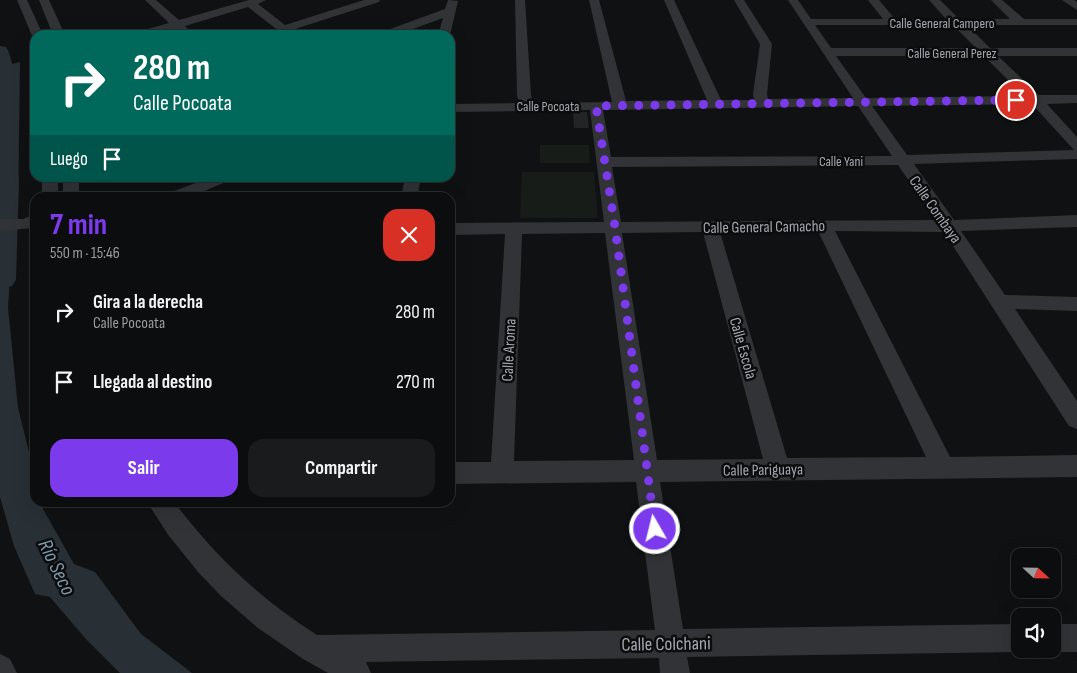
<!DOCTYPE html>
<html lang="es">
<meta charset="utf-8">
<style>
body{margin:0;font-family:"Sofia Sans Condensed",sans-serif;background:#1a1b1c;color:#f1f3f6;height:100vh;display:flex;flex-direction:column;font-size:19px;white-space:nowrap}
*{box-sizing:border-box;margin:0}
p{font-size:16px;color:#9a9c9e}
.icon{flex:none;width:28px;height:28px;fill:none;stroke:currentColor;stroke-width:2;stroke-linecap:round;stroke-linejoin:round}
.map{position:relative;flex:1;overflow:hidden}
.sheet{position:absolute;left:30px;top:192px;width:425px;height:315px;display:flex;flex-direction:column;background:#0c0d0e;border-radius:15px;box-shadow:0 5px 20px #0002,0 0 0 1px #2c2d2e}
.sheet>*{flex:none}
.guide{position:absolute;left:30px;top:30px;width:425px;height:152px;border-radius:15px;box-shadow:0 5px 20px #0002,0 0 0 1px #2c2d2e;background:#00695c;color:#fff;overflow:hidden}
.needle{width:32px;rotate:112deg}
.fabs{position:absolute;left:1011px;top:548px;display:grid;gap:10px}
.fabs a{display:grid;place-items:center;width:50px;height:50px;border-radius:10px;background:#0c0d0e;box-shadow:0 5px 20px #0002,0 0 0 1px #2c2d2e;font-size:25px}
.pin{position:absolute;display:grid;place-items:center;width:42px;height:42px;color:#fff;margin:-21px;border:2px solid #fff;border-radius:50%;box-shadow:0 1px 5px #0007}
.me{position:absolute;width:55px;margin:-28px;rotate:352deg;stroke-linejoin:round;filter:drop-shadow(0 0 4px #0008)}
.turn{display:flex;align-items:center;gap:18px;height:105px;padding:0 20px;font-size:22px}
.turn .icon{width:65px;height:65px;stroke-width:2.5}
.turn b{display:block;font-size:35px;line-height:42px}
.then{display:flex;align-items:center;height:48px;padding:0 20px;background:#0003;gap:10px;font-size:19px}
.round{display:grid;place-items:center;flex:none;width:52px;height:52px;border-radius:15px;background:#1a1b1c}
.overview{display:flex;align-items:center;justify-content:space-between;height:85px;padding:0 20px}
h1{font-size:30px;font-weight:700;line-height:38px;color:#7c3aed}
.button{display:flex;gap:10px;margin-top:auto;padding:10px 20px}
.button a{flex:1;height:58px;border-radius:15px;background:#7c3aed;color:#fff;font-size:20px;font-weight:700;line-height:58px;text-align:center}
.button a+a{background:#1a1b1c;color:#f1f3f6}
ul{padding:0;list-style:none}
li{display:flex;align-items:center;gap:15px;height:70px;padding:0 20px}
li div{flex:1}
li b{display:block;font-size:19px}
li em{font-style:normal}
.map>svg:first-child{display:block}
</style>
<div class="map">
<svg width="1077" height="673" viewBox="0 0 1077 673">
<rect width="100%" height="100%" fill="#101112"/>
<g fill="#171c18">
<path d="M540 145H589L590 163H540Z"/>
<path d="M522 172H594L598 218H520Z"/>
</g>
<g fill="#283035">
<path d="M20 62 18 211 0 212V67Z"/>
<path d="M0 242H12L8 308 18 408 35 476V502L42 503 43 509 74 564 95 572 141 634 192 673H120L85 638 50 597 35 594 14 546 0 497Z"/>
</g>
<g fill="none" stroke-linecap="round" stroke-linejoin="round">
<g fill="#283035" fill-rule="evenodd">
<path d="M0 46 6 47C13 57 19 97 13 107L6 109 0 107Z"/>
<path d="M8 169 16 171 19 176 16 280 12 286 0 288V172Z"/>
</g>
</g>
<path fill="#232426" d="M573 112H587L589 128H574Z"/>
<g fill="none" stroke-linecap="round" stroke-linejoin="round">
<g fill="#323337" fill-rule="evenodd">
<path d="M17 0H27L43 35H35V38H33Z"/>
<path d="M39 0H49L65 35H53Z"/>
<path d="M145 0H156L179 20 249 0H266L258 4 285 25 364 0H380L379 2 292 30 297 35H284L248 7 185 26 191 32 187 35 181 34 175 29 154 35H135L137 32 169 23Z"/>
<path d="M448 0 458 1 450 35H438L443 18 397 35H380L382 32 445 9Z"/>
<path d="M515 0H525L531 95 533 103 612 102 589 0H599L626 101 707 100 664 0H674L721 100H754L753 94 760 44 734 0H744L772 44 767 94 768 99 853 98 788 0H798L811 19H883L868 0H879L895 19H946L929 0H940L959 19H1010L991 0H1002L1024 19H1077V25H967L990 48H1077V56H998L1039 95H1077V103L1047 104 1077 137V159L914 164 954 220 1077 215V227L961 231 1005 295 1077 297V311L1015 309 1077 401V429L1069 426 944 232 835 231 950 457 1077 455V477L660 482 683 629 1020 624V649H1028L1020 652 687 657 690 673H660L659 658 366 662 371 673H328L303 659 258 628 221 596 199 573 169 536 147 502H174C215 556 260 599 317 635L655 630 636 482 450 484V462H491L505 234 450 235V223L604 222 590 110 450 112V104L519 103 517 95ZM815 25H953L976 48H831ZM836 56H984L1024 96 866 98ZM1032 104 1074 150 907 155 872 106ZM858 106 892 156 611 157 603 110ZM898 165 936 220 621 222 612 167ZM818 231 926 457 787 458 720 232ZM703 232 763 459 657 460 622 233ZM605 233 634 460 514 461 522 234Z"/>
<path d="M1062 0H1074L1077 2V10Z"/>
<rect x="42" y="178" width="16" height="20"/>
<rect x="63" y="178" width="16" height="20"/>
<path d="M209 178H230L228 181 188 198H164L166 194Z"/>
<path d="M405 178H421L417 198H401Z"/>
<path d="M35 214V226L32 228 0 231V219H23Z"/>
<path d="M1052 624H1077V652H1052L1044 649H1052Z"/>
<path d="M0 654 10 659 17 673H0Z"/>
</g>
</g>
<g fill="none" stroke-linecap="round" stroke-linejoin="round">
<path stroke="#7c3aed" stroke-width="9" stroke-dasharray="0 16.2" d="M655 529 615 227 596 106 1016 100"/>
</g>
<g text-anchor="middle" stroke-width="5" stroke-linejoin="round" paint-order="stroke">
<g font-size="14" fill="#a2a8b2" stroke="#0c0c0d">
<text x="942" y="28">Calle General Campero</text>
<text x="952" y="58">Calle General Perez</text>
<text x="548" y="111">Calle Pocoata</text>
<text x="841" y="166">Calle Yani</text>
</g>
<g font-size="16" fill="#a2a8b2" stroke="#0c0c0d">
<text transform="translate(936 209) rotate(55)" y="6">Calle Combaya</text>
<text transform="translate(764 226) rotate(-1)" y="6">Calle General Camacho</text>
<text transform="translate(744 348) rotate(74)" y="6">Calle Escola</text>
<text transform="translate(508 350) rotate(-87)" y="6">Calle Aroma</text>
<text transform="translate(763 469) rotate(-1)" y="6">Calle Pariguaya</text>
</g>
<g font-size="19" fill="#a2a8b2" stroke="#0c0c0d">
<text transform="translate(666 643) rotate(-1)" y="7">Calle Colchani</text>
</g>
<g font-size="21" font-style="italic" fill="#7a98ac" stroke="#0c0c0d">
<text transform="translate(57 567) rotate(64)" y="7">Río Seco</text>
</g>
</g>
</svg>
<div class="fabs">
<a><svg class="needle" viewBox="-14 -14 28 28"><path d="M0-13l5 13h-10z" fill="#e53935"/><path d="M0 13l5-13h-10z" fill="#9a9c9e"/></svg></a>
<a><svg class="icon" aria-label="sound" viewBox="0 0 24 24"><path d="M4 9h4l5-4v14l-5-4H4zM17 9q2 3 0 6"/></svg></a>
</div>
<div class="pin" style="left:1016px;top:100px;background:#d93025"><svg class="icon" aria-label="arrive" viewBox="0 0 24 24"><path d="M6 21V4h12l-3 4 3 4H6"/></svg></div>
<svg class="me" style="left:655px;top:529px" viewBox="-20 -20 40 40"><circle r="17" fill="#7c3aed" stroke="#fff" stroke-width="3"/><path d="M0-11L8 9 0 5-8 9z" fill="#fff"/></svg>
<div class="guide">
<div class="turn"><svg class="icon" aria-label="right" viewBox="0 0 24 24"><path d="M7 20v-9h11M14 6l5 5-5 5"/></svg><div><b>280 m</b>Calle Pocoata</div></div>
<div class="then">Luego<svg class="icon" aria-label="arrive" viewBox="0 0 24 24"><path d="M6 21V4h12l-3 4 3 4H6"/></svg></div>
</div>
<section class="sheet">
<div class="overview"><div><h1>7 min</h1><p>550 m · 15:46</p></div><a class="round" style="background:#d93025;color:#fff"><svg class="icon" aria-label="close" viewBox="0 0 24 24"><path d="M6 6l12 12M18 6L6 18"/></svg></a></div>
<ul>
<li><svg class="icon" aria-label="right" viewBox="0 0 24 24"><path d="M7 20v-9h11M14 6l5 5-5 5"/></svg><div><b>Gira a la derecha</b><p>Calle Pocoata</p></div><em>280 m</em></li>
<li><svg class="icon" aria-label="arrive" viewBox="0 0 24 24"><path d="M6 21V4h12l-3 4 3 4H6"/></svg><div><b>Llegada al destino</b></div><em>270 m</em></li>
</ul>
<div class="button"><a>Salir</a><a>Compartir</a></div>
</section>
</div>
